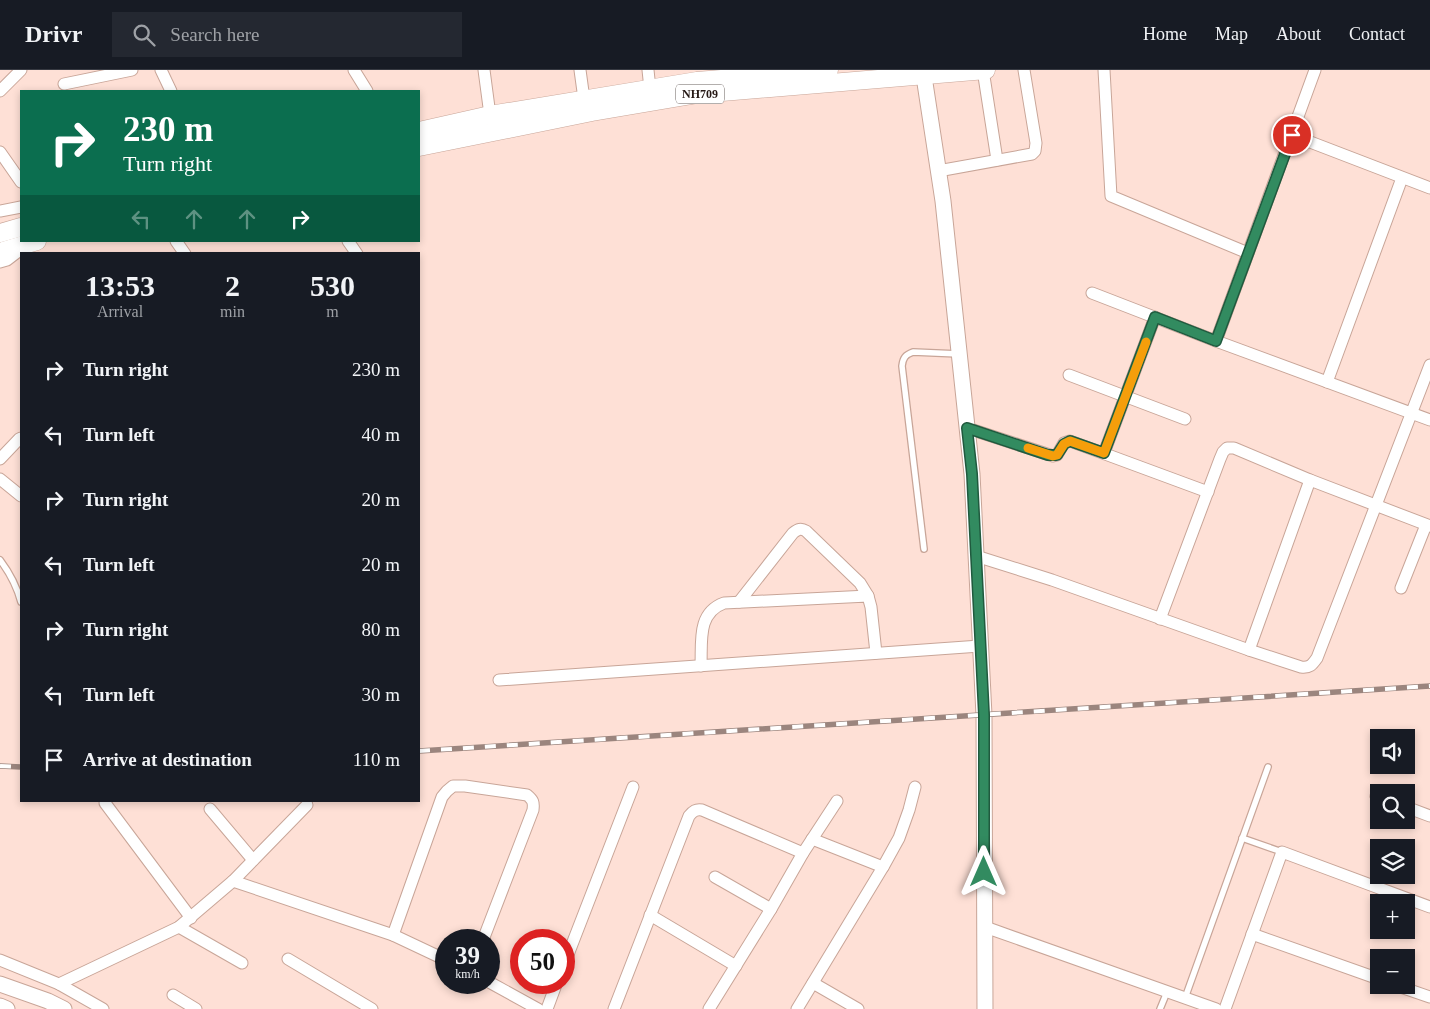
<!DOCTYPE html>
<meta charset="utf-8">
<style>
body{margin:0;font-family:Georgia,serif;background:#242831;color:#f1f3f6;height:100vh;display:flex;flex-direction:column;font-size:19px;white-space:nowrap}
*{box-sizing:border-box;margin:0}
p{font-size:16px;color:#9ea1a6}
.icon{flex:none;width:28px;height:28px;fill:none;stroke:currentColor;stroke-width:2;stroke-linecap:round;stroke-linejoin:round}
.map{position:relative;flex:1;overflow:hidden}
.details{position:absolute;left:20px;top:182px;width:400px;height:550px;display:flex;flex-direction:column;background:#171b24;border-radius:0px;box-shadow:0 2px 8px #0003}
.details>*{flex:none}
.guide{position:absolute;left:20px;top:20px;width:400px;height:152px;border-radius:0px;box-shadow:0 2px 8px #0003;background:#0b6e4f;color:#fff;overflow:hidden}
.controls{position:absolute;left:1370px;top:659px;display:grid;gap:10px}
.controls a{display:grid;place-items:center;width:45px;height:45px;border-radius:0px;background:#171b24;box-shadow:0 2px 8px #0003;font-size:25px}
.speed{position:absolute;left:435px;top:859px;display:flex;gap:10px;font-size:25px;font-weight:700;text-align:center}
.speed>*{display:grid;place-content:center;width:65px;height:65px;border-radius:50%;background:#171b24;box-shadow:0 2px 8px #0003;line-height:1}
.speed small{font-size:12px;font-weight:400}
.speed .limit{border:8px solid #d22;background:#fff;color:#111}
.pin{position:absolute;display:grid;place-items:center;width:42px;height:42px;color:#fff;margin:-21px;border:2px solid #fff;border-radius:50%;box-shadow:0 1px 5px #0007}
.me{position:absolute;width:55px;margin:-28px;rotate:0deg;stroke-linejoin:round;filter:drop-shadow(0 0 4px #0008)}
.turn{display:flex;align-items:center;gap:18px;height:105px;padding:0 20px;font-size:22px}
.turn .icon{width:65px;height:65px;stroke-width:2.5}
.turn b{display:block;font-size:35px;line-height:42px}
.lanes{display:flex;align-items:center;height:48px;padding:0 20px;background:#0003;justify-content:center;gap:25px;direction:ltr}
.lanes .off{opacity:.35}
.eta{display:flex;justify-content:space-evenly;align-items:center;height:85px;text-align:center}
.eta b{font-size:30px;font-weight:700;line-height:35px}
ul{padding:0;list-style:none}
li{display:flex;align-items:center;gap:15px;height:65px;padding:0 20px}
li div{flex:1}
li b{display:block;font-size:19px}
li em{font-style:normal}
header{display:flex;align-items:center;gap:30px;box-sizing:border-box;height:70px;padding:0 25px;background:#171b24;border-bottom:1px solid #363941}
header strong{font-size:24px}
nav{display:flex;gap:28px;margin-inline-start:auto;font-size:18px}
.search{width:350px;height:45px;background:#242831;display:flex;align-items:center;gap:12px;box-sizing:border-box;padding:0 18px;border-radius:0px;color:#9ea1a6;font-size:19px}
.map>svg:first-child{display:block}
</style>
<header>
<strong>Drivr</strong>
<div class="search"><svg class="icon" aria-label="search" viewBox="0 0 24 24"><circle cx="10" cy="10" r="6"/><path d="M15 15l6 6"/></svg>Search here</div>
<nav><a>Home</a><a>Map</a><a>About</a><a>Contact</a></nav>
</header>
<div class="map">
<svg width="1430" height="939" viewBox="0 0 1430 939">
<rect width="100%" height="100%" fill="#fee0d6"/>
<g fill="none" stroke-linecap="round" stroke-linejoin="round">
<g stroke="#c8a598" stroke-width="8">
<g id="service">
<path d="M924 479 902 296C903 288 905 285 913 282L959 284"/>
<path d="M0 490C9 502 17 517 21 532"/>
<path d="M1242 768 1282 782"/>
<path d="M1185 928 1268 697"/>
<path d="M1160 939 1167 922"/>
</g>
</g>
<g stroke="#c8a598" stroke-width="13">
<g id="minor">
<path d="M161 0 171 21"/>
<path d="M354 0 367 21"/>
<path d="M484 0 490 45"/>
<path d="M580 0 584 29"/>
<path d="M648 0 650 19"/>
<path d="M983 0 997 90"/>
<path d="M1104 0 1111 126 1248 183"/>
<path d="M64 14 132 0"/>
<path d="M0 21 21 0"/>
<path d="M1292 65 1430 118"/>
<path d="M0 82 21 112"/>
<path d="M938 101 1032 84 1035 81 1036 73 1024 0"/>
<path d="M0 141 21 137"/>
<path d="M176 171 185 184"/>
<path d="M348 171 357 184"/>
<path d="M0 192 7 190 20 180"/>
<path d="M1092 223 1216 271 1430 350"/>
<path d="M1216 271 1315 0"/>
<path d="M1069 305 1185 349"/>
<path d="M1327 312 1402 108"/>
<path d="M967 358 1053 386 1057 385 1064 373 1070 371 1208 422"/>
<path d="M1104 383 1155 247"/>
<path d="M0 389 19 369 21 368"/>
<path d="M0 409 21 426"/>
<path d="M976 486 1052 510 1249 580 1301 597C1310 598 1312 595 1317 588L1430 295"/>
<path d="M1401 518 1426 455"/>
<path d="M739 532 793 463C798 459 801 458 806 461L860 513 868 526"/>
<path d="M1160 549 1220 389 1223 382 1227 378H1234L1310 410 1430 456"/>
<path d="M1249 580 1310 410"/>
<path d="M701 596C702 571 697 543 724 533L868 526 871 537 876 583"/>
<path d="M499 610 980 576"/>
<path d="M1376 726 1379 727"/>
<path d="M105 733 191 848"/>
<path d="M1406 737 1430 746"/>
<path d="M210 739 253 790"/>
<path d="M812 769 883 797"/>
<path d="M715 807 771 839"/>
<path d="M233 811 393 865 446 890"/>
<path d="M650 845 736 896"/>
<path d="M179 857 242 893"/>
<path d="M985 857 1216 939"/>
<path d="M1252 864 1379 909"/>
<path d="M393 865 442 727 447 721 453 716H465L527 725C533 730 534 732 533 740L483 870"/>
<path d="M288 889 372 939"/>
<path d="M0 890 59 914 103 939"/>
<path d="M564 895 633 717"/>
<path d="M489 912 538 939"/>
<path d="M813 913 858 939"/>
<path d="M59 914 179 857 233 811 307 735"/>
<path d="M1395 915 1430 927"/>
<path d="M173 925 196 939"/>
<path d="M547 939 557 912"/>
<path d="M614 939 689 746C693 741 696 739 702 740L803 783"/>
<path d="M709 939 771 839 803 783 837 731"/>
<path d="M797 939 883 797 899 768 909 740 915 717"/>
<path d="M1225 939 1282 782 1430 837"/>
</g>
</g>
<g stroke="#c8a598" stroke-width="17">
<g id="secondary">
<path d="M923 0 943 131 972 404 984 645 985 939"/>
<path d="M0 914 48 931 64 939"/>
<path d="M0 936 7 939"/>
</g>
</g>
<g stroke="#c8a598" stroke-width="19">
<g id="trunk">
<path d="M419 61 490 45 697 11 829 0"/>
<path d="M419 77 592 42 698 24 986 0"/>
<path d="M0 163 21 157"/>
<path d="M0 182 37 171"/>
</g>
</g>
<use href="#service" stroke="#fff" stroke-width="5.5"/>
<use href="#minor" stroke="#fff" stroke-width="11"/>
<use href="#secondary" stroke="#fff" stroke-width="15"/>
<use href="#trunk" stroke="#fff" stroke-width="18"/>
<g stroke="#9b857e" stroke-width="5.5">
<g id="rail">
<path d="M419 681 1430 616"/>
<path d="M0 696 21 697"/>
</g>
</g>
<use href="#rail" stroke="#fff" stroke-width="4" stroke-dasharray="11" stroke-linecap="butt"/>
</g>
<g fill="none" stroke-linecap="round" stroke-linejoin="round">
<g stroke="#205a3e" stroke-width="12">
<path id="route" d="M984 802V645L972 404 967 358 1048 385H1057L1064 374 1070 371 1104 383 1155 247 1216 271 1292 65"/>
</g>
<use href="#route" stroke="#328b60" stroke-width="9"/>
<path stroke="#f59e0b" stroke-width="9" d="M1028 378 1053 386 1057 385 1064 374 1070 371 1104 383 1146 272"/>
</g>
<g text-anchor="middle" stroke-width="4" stroke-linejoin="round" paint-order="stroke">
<rect fill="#fff" stroke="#675e5b" stroke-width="1" x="676" y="14.5" width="48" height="19" rx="4"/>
<g font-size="12" font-weight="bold" fill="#261915">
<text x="700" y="28">NH709</text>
</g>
</g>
</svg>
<div class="controls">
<a><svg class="icon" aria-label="sound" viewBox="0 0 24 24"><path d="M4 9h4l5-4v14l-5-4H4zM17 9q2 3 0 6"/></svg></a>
<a><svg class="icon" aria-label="search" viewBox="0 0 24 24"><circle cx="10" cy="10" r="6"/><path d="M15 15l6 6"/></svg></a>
<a><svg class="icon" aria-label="layers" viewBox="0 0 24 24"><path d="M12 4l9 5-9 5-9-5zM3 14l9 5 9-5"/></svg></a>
<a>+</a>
<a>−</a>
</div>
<div class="speed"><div>39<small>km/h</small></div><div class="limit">50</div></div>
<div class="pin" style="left:1292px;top:65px;background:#d93025"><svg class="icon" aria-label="arrive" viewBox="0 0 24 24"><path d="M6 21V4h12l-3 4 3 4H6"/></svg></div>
<svg class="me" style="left:984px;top:802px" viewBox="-20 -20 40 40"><path d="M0-17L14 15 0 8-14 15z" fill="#328b60" stroke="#fff" stroke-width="4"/></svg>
<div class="guide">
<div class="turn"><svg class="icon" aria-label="right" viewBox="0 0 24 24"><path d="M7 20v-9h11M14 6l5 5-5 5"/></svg><div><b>230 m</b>Turn right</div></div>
<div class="lanes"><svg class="icon off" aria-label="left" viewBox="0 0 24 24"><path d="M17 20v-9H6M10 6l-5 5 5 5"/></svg><svg class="icon off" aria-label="ahead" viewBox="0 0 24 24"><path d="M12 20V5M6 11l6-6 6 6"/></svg><svg class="icon off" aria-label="ahead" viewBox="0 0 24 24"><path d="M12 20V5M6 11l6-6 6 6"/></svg><svg class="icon" aria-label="right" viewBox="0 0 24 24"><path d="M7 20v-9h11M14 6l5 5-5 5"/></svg></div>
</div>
<section class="details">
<div class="eta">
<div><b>13:53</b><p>Arrival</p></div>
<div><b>2</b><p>min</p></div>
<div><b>530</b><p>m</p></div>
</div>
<ul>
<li><svg class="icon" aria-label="right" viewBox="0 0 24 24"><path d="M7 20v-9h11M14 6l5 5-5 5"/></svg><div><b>Turn right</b></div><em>230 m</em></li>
<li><svg class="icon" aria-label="left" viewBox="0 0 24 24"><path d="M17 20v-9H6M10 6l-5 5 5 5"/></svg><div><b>Turn left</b></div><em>40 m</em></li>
<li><svg class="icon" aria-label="right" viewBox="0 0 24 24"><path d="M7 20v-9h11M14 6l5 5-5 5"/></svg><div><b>Turn right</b></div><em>20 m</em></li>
<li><svg class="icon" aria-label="left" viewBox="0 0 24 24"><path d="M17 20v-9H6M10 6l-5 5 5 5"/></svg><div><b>Turn left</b></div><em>20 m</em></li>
<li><svg class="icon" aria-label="right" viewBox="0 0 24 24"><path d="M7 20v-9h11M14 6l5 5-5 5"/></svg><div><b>Turn right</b></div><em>80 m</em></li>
<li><svg class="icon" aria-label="left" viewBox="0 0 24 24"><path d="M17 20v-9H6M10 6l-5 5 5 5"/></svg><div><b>Turn left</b></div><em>30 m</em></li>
<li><svg class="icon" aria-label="arrive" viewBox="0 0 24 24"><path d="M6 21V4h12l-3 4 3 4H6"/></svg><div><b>Arrive at destination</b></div><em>110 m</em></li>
</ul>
</section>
</div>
